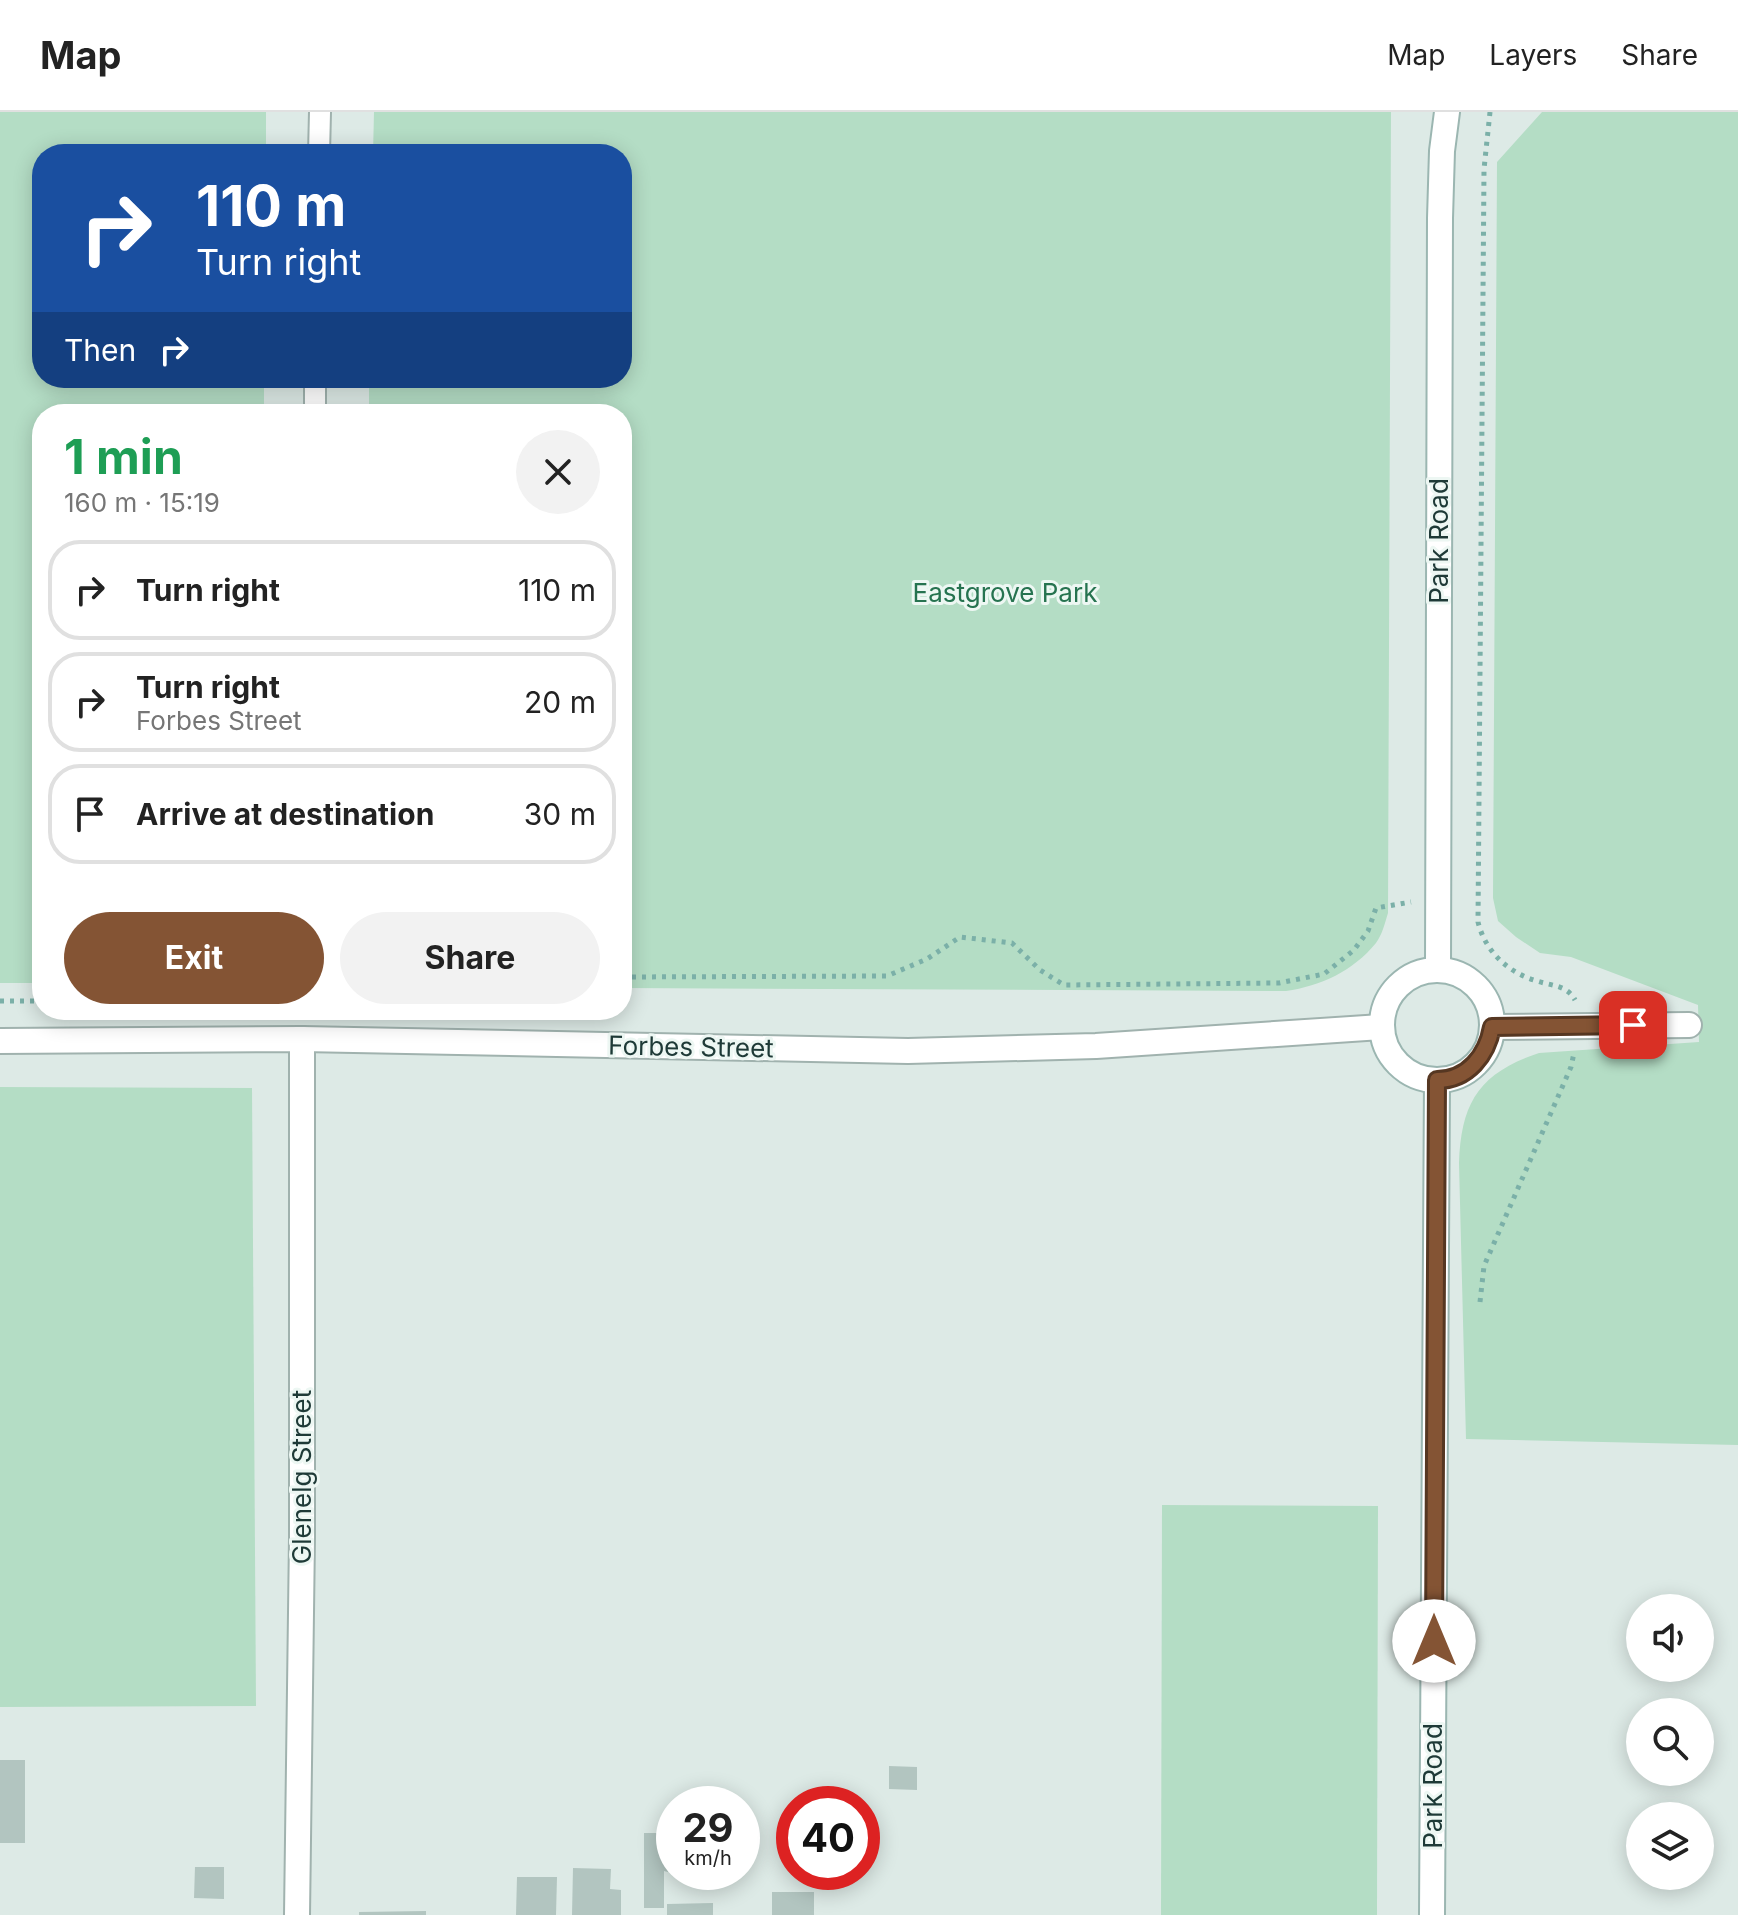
<!DOCTYPE html>
<meta charset="utf-8">
<style>
body{margin:0;font-family:Inter,sans-serif;background:#f2f2f2;color:#222;height:100vh;display:flex;flex-direction:column;font-size:30px;white-space:nowrap}
*{box-sizing:border-box;margin:0}
p{font-size:26px;color:#767676}
.icon{flex:none;width:44px;height:44px;fill:none;stroke:currentColor;stroke-width:2;stroke-linecap:round;stroke-linejoin:round}
.map{position:relative;flex:1;overflow:hidden}
.drawer{position:absolute;left:32px;top:292px;width:600px;height:616px;display:flex;flex-direction:column;background:#fff;border-radius:32px;box-shadow:0 4px 20px #0003}
.drawer>*{flex:none}
.banner{position:absolute;left:32px;top:32px;width:600px;height:244px;border-radius:32px;box-shadow:0 4px 20px #0003;background:#1a4fa0;color:#fff;overflow:hidden}
.buttons{position:absolute;left:1626px;top:1482px;display:grid;gap:16px}
.buttons a{display:grid;place-items:center;width:88px;height:88px;border-radius:50%;background:#fff;box-shadow:0 4px 20px #0003;font-size:40px}
.speed{position:absolute;left:656px;top:1674px;display:flex;gap:16px;font-size:40px;font-weight:700;text-align:center}
.speed>*{display:grid;place-content:center;width:104px;height:104px;border-radius:50%;background:#fff;box-shadow:0 4px 20px #0003;line-height:1}
.speed small{font-size:20px;font-weight:400}
.speed .limit{border:12px solid #d22;background:#fff;color:#111}
.pin{position:absolute;display:grid;place-items:center;width:68px;height:68px;color:#fff;margin:-34px;border-radius:16px;box-shadow:0 4px 12px #0006}
.me{position:absolute;width:88px;margin:-44px;rotate:0deg;stroke-linejoin:round;filter:drop-shadow(0 0 6px #0008)}
.turn{display:flex;align-items:center;gap:28px;height:168px;padding:0 32px;font-size:36px}
.turn .icon{width:104px;height:104px;stroke-width:2.5}
.turn b{display:block;font-size:56px;line-height:68px}
.then{display:flex;align-items:center;height:76px;padding:0 32px;background:#0003;gap:16px;font-size:30px}
.round{display:grid;place-items:center;flex:none;width:84px;height:84px;border-radius:42px;background:#f2f2f2}
.overview{display:flex;align-items:center;justify-content:space-between;height:136px;padding:0 32px}
h1{font-size:48px;font-weight:700;line-height:60px;color:#1e9e55}
.button{display:flex;gap:16px;margin-top:auto;padding:16px 32px}
.button a{flex:1;height:92px;border-radius:48px;background:#845434;color:#fff;font-size:32px;font-weight:700;line-height:92px;text-align:center}
.button a+a{background:#f2f2f2;color:#222}
ul{padding:0;list-style:none}
li{display:flex;align-items:center;gap:24px;height:100px;margin:0 16px 12px;padding:0 16px;border:4px solid #e0e0e0;border-radius:32px}
li div{flex:1}
li b{display:block;font-size:30px}
li em{font-style:normal}
header{display:flex;align-items:center;gap:48px;box-sizing:border-box;height:112px;padding:0 40px;background:#fff;border-bottom:2px solid #e0e0e0}
header strong{font-size:38px}
nav{display:flex;gap:44px;margin-inline-start:auto;font-size:28px}
.map>svg:first-child{display:block}
</style>
<header>
<strong>Map</strong>
<nav><a>Map</a><a>Layers</a><a>Share</a></nav>
</header>
<div class="map">
<svg width="1738" height="1803" viewBox="0 0 1738 1803">
<rect width="100%" height="100%" fill="#ddeae6"/>
<g fill="#b4ddc5">
<path d="M0 0H266V42H42V266H264V302H42V871H0Z"/>
<path d="M374 0H1391L1388 801C1385 811 1382 823 1376 831 1353 859 1321 874 1286 879L622 876V302H369V266H622V42H373Z"/>
<path d="M1542 0H1738V1333L1466 1327 1459 1051C1461 991 1479 961 1539 941L1699 930 1698 893 1571 845 1540 841 1516 825 1498 809 1493 786 1497 50Z"/>
<path d="M0 975 252 976 256 1594 0 1595Z"/>
<path d="M1162 1393 1378 1394 1377 1803H1161Z"/>
</g>
<g fill="#b2c5c0">
<rect x="0" y="1648" width="25" height="83"/>
<path d="M889 1654 917 1655V1678L889 1677Z"/>
<path d="M644 1721H668V1760L664 1759V1796H644Z"/>
<path d="M195 1755H224V1787L194 1786Z"/>
<path d="M573 1756 611 1757 610 1777 621 1778V1803H572Z"/>
<path d="M517 1765H557L556 1803H516Z"/>
<rect x="772" y="1780" width="42" height="23"/>
<path d="M713 1791V1803H667V1792Z"/>
<path d="M426 1799V1803H359V1800Z"/>
</g>
<g fill="none" stroke-linecap="round" stroke-linejoin="round">
<g stroke="#a0b2ae" stroke-width="24">
<g id="lane">
<path d="M319 42 320 0"/>
<path d="M315 302V266"/>
</g>
</g>
<g stroke="#a0b2ae" stroke-width="28">
<g id="street">
<path d="M1492 915 1689 913"/>
<path d="M0 929 302 927 908 939 1096 934 1381 915"/>
<path d="M297 1803 302 1425V927"/>
</g>
</g>
<g stroke="#9bb6b1" stroke-width="28">
<g id="secondary">
<path d="M1438 857 1440 106 1442 39 1447 0"/>
<circle cx="1437" cy="913" r="55"/>
<path d="M1432 1803 1437 968"/>
</g>
</g>
<g stroke="#7bb0a8" stroke-width="5" stroke-dasharray="4 6" stroke-linecap="butt">
<path d="M1490 0 1484 57 1478 810C1485 839 1508 861 1537 869 1552 874 1567 873 1575 888"/>
<path d="M622 865 887 864 927 847 960 825 1012 831 1040 858 1064 873 1279 871 1324 862 1354 838 1368 819 1376 796 1411 790"/>
<path d="M0 889H42"/>
<path d="M1480 1190 1484 1154 1571 955 1574 941"/>
</g>
<use href="#lane" stroke="#fff" stroke-width="20"/>
<use href="#street" stroke="#fff" stroke-width="24"/>
<use href="#secondary" stroke="#fff" stroke-width="24"/>
</g>
<g fill="none" stroke-linecap="round" stroke-linejoin="round">
<g stroke="#563722" stroke-width="20">
<path id="route" d="M1434 1529 1437 968C1468 968 1487 943 1492 915L1633 913"/>
</g>
<use href="#route" stroke="#845434" stroke-width="14"/>
</g>
<g text-anchor="middle" stroke-width="6" stroke-linejoin="round" paint-order="stroke">
<g font-size="26" fill="#1e3a37" stroke="#edf7f3">
<text transform="translate(1439 429) rotate(-90)" y="9">Park Road</text>
<text transform="translate(691 935) rotate(1)" y="9">Forbes Street</text>
<text transform="translate(302 1365) rotate(-90)" y="9">Glenelg Street</text>
<text transform="translate(1433 1674) rotate(-90)" y="9">Park Road</text>
</g>
<g font-size="26" fill="#267350" stroke="#edf7f3">
<text x="1005" y="490">Eastgrove Park</text>
</g>
</g>
</svg>
<div class="buttons">
<a><svg class="icon" aria-label="sound" viewBox="0 0 24 24"><path d="M4 9h4l5-4v14l-5-4H4zM17 9q2 3 0 6"/></svg></a>
<a><svg class="icon" aria-label="search" viewBox="0 0 24 24"><circle cx="10" cy="10" r="6"/><path d="M15 15l6 6"/></svg></a>
<a><svg class="icon" aria-label="layers" viewBox="0 0 24 24"><path d="M12 4l9 5-9 5-9-5zM3 14l9 5 9-5"/></svg></a>
</div>
<div class="speed"><div>29<small>km/h</small></div><div class="limit">40</div></div>
<div class="pin" style="left:1633px;top:913px;background:#d93025"><svg class="icon" aria-label="arrive" viewBox="0 0 24 24"><path d="M6 21V4h12l-3 4 3 4H6"/></svg></div>
<svg class="me" style="left:1434px;top:1529px" viewBox="-20 -20 40 40"><circle r="19" fill="#fff"/><path d="M0-13L10 11 0 6-10 11z" fill="#845434"/></svg>
<div class="banner">
<div class="turn"><svg class="icon" aria-label="right" viewBox="0 0 24 24"><path d="M7 20v-9h11M14 6l5 5-5 5"/></svg><div><b>110 m</b>Turn right</div></div>
<div class="then">Then<svg class="icon" aria-label="right" viewBox="0 0 24 24"><path d="M7 20v-9h11M14 6l5 5-5 5"/></svg></div>
</div>
<section class="drawer">
<div class="overview"><div><h1>1 min</h1><p>160 m · 15:19</p></div><a class="round"><svg class="icon" aria-label="close" viewBox="0 0 24 24"><path d="M6 6l12 12M18 6L6 18"/></svg></a></div>
<ul>
<li><svg class="icon" aria-label="right" viewBox="0 0 24 24"><path d="M7 20v-9h11M14 6l5 5-5 5"/></svg><div><b>Turn right</b></div><em>110 m</em></li>
<li><svg class="icon" aria-label="right" viewBox="0 0 24 24"><path d="M7 20v-9h11M14 6l5 5-5 5"/></svg><div><b>Turn right</b><p>Forbes Street</p></div><em>20 m</em></li>
<li><svg class="icon" aria-label="arrive" viewBox="0 0 24 24"><path d="M6 21V4h12l-3 4 3 4H6"/></svg><div><b>Arrive at destination</b></div><em>30 m</em></li>
</ul>
<div class="button"><a>Exit</a><a>Share</a></div>
</section>
</div>
